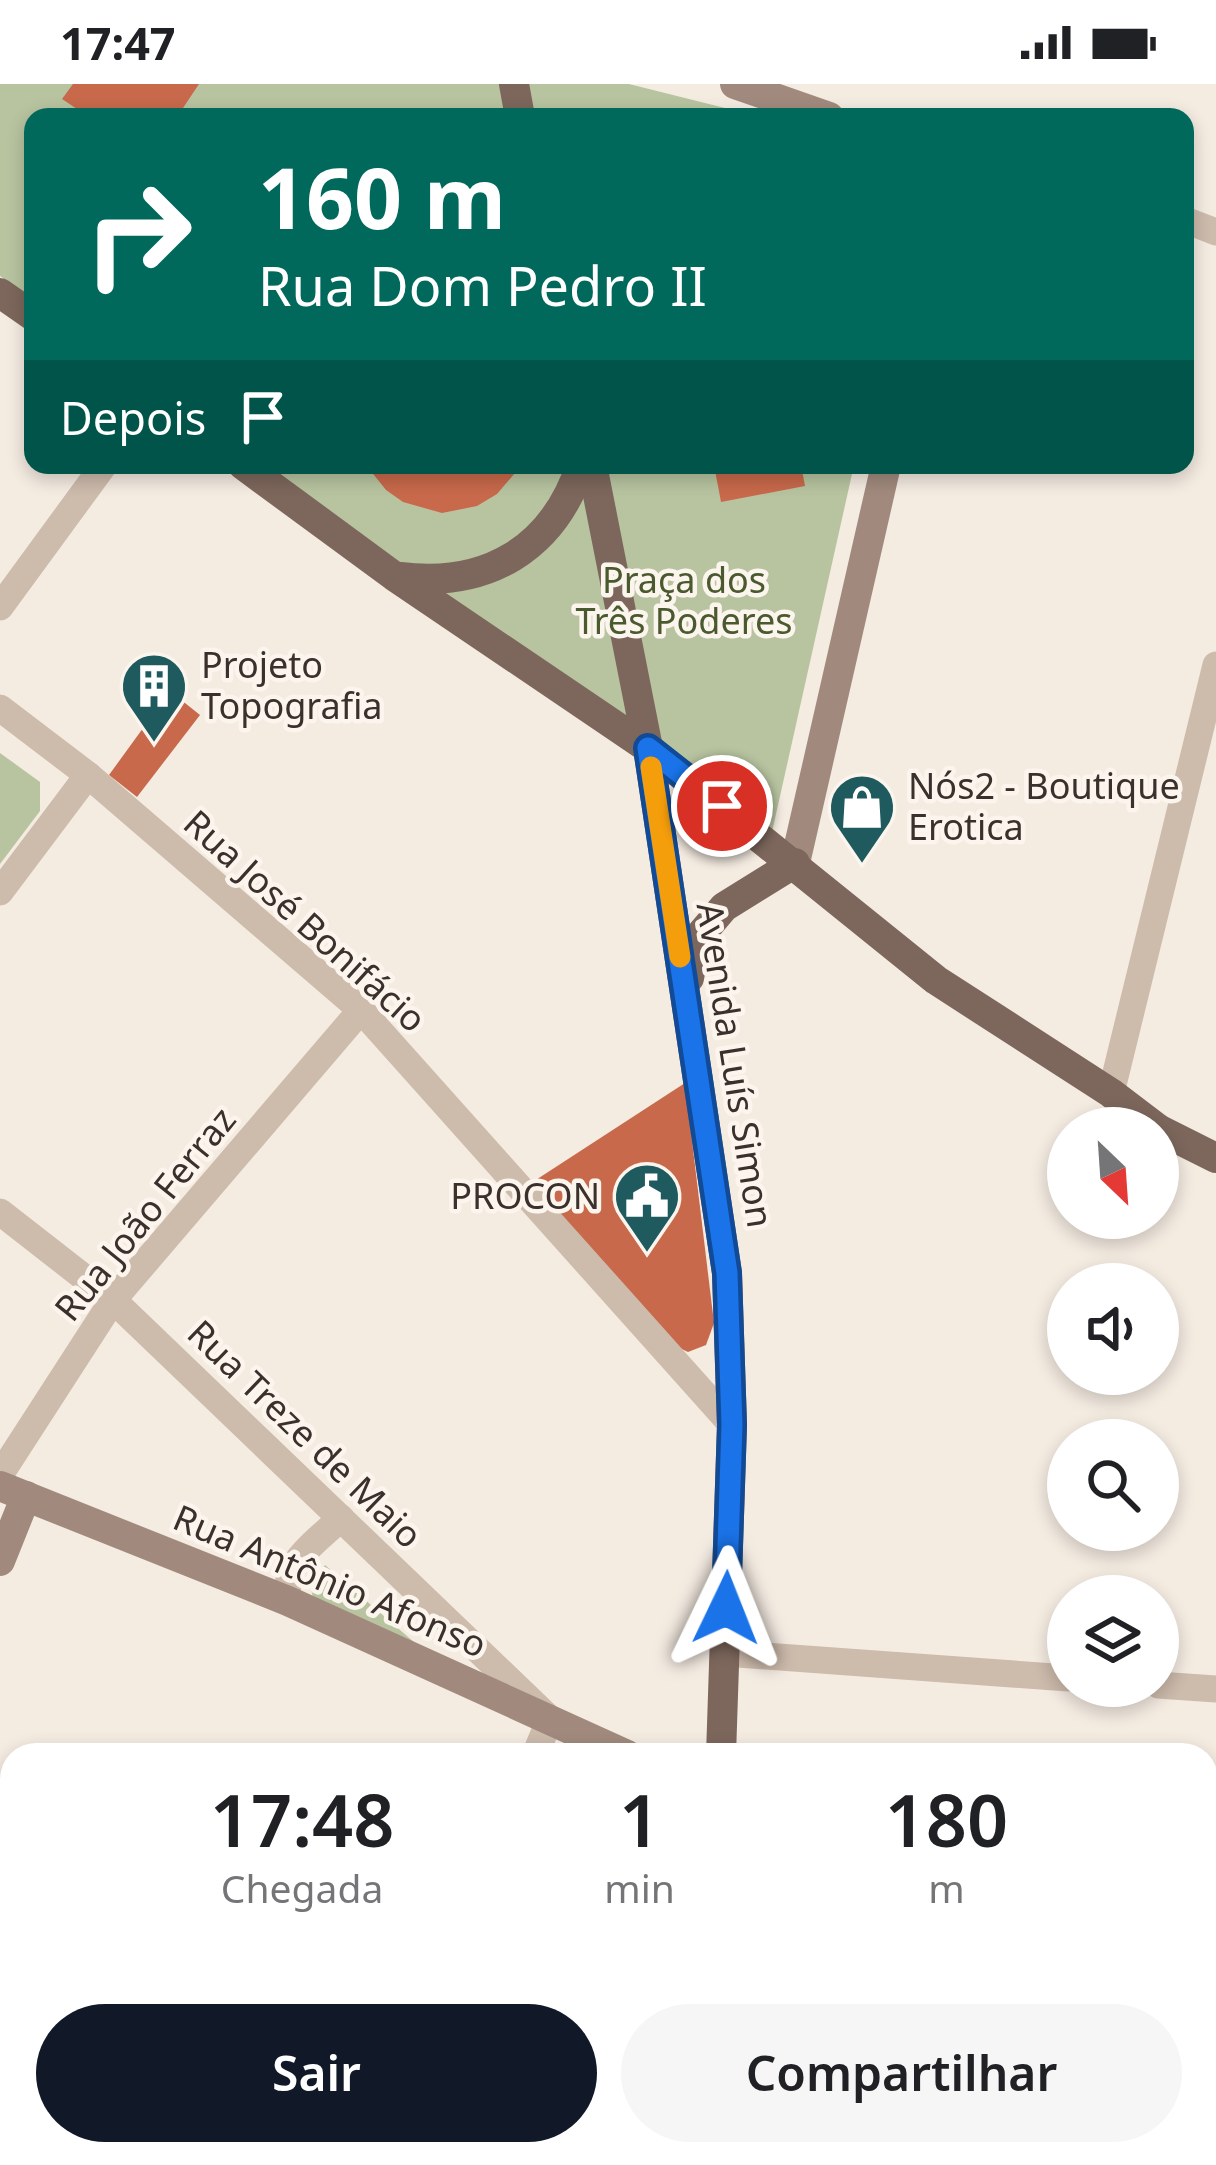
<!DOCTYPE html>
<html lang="pt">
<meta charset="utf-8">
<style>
body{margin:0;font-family:"Noto Sans",sans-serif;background:#f6f6f6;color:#202124;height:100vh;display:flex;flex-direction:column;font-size:45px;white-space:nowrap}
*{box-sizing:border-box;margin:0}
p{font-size:39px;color:#757577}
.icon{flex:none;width:66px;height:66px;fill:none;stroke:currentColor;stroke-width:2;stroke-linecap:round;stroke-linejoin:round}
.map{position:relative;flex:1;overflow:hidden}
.side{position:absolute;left:0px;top:1659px;width:1218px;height:423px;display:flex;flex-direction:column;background:#fff;border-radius:36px 36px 0 0;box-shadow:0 6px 18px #0003}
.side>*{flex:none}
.banner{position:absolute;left:24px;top:24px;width:1170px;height:366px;border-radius:24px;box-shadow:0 6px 18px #0003;background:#00695c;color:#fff;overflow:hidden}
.needle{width:78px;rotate:155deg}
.fabs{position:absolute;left:1047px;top:1023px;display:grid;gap:24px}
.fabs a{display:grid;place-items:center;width:132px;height:132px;border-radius:50%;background:#fff;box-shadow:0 6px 18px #0003;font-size:60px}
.pin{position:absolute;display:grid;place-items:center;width:102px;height:102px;color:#fff;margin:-51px;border:6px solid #fff;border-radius:50%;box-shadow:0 3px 12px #0007}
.me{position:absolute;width:132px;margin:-66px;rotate:2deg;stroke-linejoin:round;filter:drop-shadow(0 0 9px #0008)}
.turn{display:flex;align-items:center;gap:42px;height:252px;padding:0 36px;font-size:54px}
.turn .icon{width:156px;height:156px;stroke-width:2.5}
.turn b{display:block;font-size:84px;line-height:102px}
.then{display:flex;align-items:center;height:114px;padding:0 36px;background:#0003;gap:24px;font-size:45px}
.eta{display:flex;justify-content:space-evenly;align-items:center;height:204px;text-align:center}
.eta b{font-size:72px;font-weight:600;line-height:84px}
.cta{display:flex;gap:24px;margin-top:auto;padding:24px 36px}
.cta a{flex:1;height:138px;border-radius:72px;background:#111827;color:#fff;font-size:48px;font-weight:600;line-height:138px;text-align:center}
.cta a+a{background:#f6f6f6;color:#202124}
.status{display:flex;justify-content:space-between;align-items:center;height:84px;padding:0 60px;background:#fff;direction:ltr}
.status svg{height:33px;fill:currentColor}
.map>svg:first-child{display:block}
</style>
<div class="status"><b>17:47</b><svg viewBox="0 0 49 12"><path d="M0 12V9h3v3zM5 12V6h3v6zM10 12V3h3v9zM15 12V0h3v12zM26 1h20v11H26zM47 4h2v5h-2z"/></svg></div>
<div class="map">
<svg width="1216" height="2081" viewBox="0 0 1216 2081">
<rect width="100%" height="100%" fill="#f4ebe1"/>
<g fill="#b8c4a0">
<path d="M0 0H629L761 33H33V216L0 192Z"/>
<path d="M262 381H854L772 748Z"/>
<path d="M0 669 40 698V727L0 780Z"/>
<path d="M325 1481 415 1559 316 1526 311 1505Z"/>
</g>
<g fill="#c8694b">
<path d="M73 0H199L177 33H89L62 15Z"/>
<path d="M366 381H502L515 389 497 410 477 422 442 429 403 418 386 406Z"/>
<path d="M714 381H801L805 402 721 418Z"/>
<path d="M170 607 200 631 137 713 109 691Z"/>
<path d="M685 999 714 1239 706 1261 688 1268 671 1260 525 1103Z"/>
</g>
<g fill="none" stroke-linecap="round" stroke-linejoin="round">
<g stroke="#cdbbac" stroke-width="27">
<path d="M1185 136 1216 148"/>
<path d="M0 523 104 381"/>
<path d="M0 624 88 691 361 926 732 1341"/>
<path d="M0 808 88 691"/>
<path d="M1111 1009 1216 581"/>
<path d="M0 1128 113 1216 550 1635 535 1671"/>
<path d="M0 1391 113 1216 361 926"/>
<path d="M288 1517C282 1478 315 1459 341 1434"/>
<path d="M725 1569 1068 1594"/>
<path d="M1158 1601 1216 1605"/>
<path d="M0 1730 12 1733"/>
</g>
<g stroke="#a18a7d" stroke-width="30">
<path d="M735 0 829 33"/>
<path d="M795 779 886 381"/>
<path d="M0 1402 288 1517 627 1671"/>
<path d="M0 1477 26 1412"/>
</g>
<g stroke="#7d675c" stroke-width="30">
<path d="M514 0 520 33"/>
<path d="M0 209 33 232"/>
<path d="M243 381 394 492 648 664 936 896 1111 1009 1157 1044"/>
<path d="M592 381 648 664 727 1189 732 1341 721 1671"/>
<path d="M400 493C487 504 553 465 581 381"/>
<path d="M689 894 696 856 724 823 795 779"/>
<path d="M1158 1045 1216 1074"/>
<path d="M703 2081 704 2070"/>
</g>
</g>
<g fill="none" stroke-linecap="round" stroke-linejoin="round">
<g stroke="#114b97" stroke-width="30">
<path id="route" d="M722 722 648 664 727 1189 732 1341 726 1524"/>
</g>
<use href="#route" stroke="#1a73e8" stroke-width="21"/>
<path stroke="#f59e0b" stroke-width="21" d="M651 683 680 873"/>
</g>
<defs>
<g id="building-pin" transform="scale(3.45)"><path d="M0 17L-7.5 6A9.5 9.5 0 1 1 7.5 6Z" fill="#1f5a5e" stroke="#fbf5ee"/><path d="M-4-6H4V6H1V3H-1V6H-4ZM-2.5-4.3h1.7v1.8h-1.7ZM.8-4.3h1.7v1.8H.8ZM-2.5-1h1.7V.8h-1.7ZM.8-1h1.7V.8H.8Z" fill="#fff"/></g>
<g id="shop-pin" transform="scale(3.45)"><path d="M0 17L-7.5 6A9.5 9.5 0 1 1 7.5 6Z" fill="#1f5a5e" stroke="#fbf5ee"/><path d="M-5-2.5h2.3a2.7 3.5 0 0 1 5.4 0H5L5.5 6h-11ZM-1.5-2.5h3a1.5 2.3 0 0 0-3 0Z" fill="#fff"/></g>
<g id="civic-pin" transform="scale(3.45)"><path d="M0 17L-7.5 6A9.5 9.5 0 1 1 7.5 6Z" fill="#1f5a5e" stroke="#fbf5ee"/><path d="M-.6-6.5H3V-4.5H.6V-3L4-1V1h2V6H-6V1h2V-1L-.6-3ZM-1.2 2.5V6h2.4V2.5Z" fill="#fff"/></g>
</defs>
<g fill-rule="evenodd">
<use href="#building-pin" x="154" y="602"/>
<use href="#shop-pin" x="862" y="723"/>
<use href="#civic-pin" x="647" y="1112"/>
</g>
<g text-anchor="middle" stroke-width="9" stroke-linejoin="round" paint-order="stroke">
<g font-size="36" fill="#4a5a2e" stroke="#fbf5ee">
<text x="684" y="509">Praça dos<tspan x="684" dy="41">Três Poderes</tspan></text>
</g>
<g font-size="36" fill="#3b302b" stroke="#fbf5ee" text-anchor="start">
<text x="201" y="594">Projeto<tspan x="201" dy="41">Topografia</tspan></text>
<text x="908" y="715">Nós2 - Boutique<tspan x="908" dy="41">Erotica</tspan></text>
<text x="600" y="1125" text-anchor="end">PROCON</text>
</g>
<g font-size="36" fill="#3b302b" stroke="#fbf5ee">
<text transform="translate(305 837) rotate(42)" y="13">Rua José Bonifácio</text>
<text transform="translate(735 981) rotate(81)" y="13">Avenida Luís Simon</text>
<text transform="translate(145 1130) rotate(-51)" y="13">Rua João Ferraz</text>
<text transform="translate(305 1350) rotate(44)" y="13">Rua Treze de Maio</text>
<text transform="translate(330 1497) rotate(23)" y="13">Rua Antônio Afonso</text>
</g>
</g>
</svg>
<div class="fabs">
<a><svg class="needle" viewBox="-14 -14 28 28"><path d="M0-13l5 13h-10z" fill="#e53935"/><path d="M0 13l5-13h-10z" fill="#757577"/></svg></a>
<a><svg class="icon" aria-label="sound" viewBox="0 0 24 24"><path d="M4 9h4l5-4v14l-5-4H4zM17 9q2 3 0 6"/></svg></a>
<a><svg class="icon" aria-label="search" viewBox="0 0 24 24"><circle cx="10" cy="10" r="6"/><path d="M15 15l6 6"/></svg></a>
<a><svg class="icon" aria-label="layers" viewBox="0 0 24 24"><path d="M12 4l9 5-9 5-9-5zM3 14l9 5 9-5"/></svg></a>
</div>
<div class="pin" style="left:722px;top:722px;background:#d93025"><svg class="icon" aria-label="arrive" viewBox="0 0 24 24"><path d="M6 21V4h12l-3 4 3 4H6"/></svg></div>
<svg class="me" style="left:726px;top:1524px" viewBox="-20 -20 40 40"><path d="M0-17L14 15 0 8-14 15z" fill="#1a73e8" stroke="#fff" stroke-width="4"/></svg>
<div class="banner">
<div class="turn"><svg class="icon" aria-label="right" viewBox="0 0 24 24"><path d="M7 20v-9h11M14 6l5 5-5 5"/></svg><div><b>160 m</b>Rua Dom Pedro II</div></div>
<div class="then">Depois<svg class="icon" aria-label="arrive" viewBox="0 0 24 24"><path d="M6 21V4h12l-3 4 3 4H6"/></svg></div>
</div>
<section class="side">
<div class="eta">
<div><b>17:48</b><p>Chegada</p></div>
<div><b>1</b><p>min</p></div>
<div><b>180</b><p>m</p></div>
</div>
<div class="cta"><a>Sair</a><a>Compartilhar</a></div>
</section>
</div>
